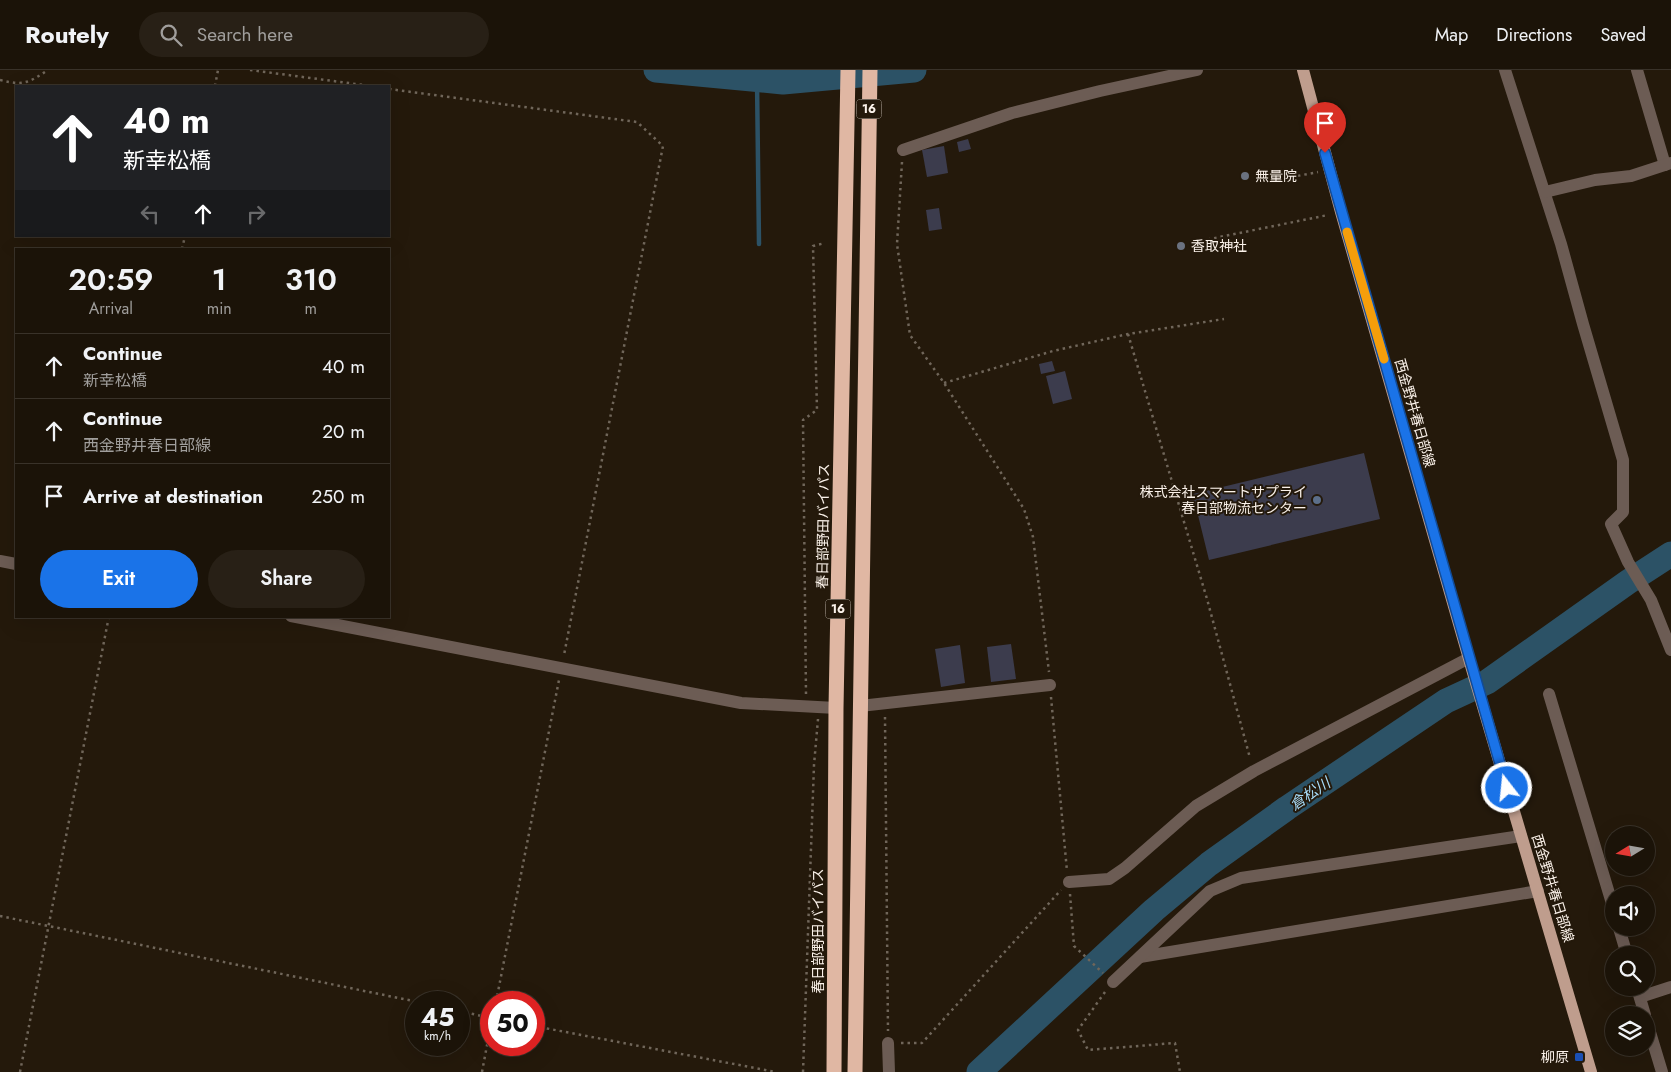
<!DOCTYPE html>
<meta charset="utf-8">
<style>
body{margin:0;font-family:Jost,"Noto Sans JP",sans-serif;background:#282016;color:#f1f3f6;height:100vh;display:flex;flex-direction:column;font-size:19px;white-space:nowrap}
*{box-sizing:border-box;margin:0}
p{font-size:16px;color:#a09e9c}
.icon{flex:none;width:28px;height:28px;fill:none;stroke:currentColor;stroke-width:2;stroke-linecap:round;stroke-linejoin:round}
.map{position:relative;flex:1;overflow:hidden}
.sheet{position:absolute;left:15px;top:178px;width:375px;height:370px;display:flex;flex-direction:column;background:#1b1308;border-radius:0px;box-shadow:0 5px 20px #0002,0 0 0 1px #393229}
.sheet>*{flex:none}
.top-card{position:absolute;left:15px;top:15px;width:375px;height:152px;border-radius:0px;box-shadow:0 5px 20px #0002,0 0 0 1px #393229;background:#202124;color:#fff;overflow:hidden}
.needle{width:32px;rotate:259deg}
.fabs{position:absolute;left:1605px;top:756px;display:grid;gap:10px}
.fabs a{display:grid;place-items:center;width:50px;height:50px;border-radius:50%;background:#1b1308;box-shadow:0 5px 20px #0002,0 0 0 1px #393229;font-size:25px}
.speed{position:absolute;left:405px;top:921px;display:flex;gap:10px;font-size:25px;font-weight:700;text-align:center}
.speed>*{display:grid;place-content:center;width:65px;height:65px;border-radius:50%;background:#1b1308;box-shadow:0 5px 20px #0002,0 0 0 1px #393229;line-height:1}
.speed small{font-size:12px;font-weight:400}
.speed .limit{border:8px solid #d22;background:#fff;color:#111}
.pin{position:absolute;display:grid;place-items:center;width:42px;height:42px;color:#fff;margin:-51px -21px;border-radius:50% 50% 50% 0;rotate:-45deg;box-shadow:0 0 5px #0007}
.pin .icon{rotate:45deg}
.me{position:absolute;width:55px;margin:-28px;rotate:344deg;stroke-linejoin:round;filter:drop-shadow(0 0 4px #0008)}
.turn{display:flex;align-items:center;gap:18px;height:105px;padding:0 25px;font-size:22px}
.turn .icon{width:65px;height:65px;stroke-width:2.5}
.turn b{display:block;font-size:35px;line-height:42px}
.lanes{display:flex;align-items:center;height:48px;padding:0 25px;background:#0003;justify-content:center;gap:25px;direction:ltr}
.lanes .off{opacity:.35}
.eta{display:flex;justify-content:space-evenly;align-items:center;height:85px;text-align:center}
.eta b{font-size:30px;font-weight:600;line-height:35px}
.cta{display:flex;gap:10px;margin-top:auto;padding:10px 25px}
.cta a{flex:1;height:58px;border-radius:30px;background:#1a73e8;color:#fff;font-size:20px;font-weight:600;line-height:58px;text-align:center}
.cta a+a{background:#282016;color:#f1f3f6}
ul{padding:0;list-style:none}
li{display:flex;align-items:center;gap:15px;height:65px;padding:0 25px;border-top:1px solid #393229}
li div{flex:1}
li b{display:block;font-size:19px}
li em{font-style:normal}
header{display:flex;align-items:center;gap:30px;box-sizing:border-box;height:70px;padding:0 25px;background:#1b1308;border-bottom:1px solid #393229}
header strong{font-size:24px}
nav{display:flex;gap:28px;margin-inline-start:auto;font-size:18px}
.search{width:350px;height:45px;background:#282016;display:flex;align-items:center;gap:12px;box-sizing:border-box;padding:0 18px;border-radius:28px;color:#a09e9c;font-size:19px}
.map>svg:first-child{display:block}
</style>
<header>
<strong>Routely</strong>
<div class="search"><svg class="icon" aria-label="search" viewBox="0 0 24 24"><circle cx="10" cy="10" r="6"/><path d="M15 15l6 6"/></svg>Search here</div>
<nav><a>Map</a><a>Directions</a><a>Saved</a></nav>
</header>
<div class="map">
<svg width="1671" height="1002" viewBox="0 0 1671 1002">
<rect width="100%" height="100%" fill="#24190b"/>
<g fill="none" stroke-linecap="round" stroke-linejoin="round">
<g stroke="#2c5266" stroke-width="4.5">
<path d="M782 0 783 12"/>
<path d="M757 10 759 174"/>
</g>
<g stroke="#2c5266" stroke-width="25">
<path d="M656 0 783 12 914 0"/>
<path d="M979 1002 1154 840 1209 794 1287 738 1446 631 1487 612 1628 512 1671 484"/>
</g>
</g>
<g fill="#3c3c4d">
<path d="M968 69 971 79 959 82 957 72Z"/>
<path d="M944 76 948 103 927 107 922 80Z"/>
<path d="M939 138 942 159 929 161 926 140Z"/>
<path d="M1052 291 1055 301 1041 304 1039 294Z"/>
<path d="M1065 301 1072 329 1053 334 1046 306Z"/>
<path d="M1364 383 1380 449 1209 490 1196 437 1188 439 1185 426Z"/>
<path d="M1011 574 1016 609 991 612 987 577Z"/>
<path d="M960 575 965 613 941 617 935 579Z"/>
</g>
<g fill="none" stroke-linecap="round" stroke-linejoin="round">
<g stroke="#70665a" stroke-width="2.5" stroke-dasharray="2.5 4" stroke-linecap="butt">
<path d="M250 0 371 16"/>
<path d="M0 10C24 16 28 13 48 0"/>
<path d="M215 16 218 0"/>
<path d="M389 19 637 52 663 76 564 585"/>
<path d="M902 92 897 174 910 265 944 313 1024 439 1033 467 1049 602"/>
<path d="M1266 112 1318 102"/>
<path d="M1195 172 1328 145"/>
<path d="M182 179 185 166"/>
<path d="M1128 264 1207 529 1250 688"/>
<path d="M944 313 1053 281 1128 264 1224 249"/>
<path d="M806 624 803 350 817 340 813 176 825 173"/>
<path d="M1051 627 1067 801"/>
<path d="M885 647 888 961"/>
<path d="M1070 824 1074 876 1103 903"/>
<path d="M0 846 418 932"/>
<path d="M1105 922 1078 960 1088 980 1175 973 1180 1002"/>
<path d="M496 932 559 610"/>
<path d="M459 941 491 948"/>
<path d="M534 956 776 1002"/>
<path d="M901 973H922L1061 820"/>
<path d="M20 1002 109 546"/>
<path d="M482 1002 491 954"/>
<path d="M803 1002 814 695 818 649"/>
</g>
<g stroke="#6c5c54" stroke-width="12">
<path d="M1505 0 1561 174 1583 254 1623 390V442L1611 454 1628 492 1651 530 1671 580"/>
<path d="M1637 0 1665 95"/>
<path d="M903 80 1012 43 1100 21 1197 0"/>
<path d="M1545 122 1595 110 1631 106 1671 93"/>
<path d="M0 491 16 494"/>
<path d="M291 546 741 633 836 638"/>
<path d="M1549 624 1614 840"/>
<path d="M860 636 1050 615"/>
<path d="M1069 812 1109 809 1125 798 1196 736 1254 701 1469 588"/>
<path d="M1619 858 1627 885"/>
<path d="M1140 887 1538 821"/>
<path d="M1113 912 1210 821 1241 808 1521 766"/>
<path d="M1637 918 1645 945"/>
<path d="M1640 927 1671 917"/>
<path d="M1646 949 1662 1002"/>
<path d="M888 973 889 1002"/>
</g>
<path stroke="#bf9d8d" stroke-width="12" d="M1303 0 1341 142 1474 606 1591 1002"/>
<g stroke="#e0b7a3" stroke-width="15">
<path d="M834 1002 836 638 848 0"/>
<path d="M855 1002 870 0"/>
</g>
</g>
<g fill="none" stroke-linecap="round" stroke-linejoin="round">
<g stroke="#114b97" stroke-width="12">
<path id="route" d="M1325 83 1507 718"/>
</g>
<use href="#route" stroke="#1a73e8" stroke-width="9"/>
<path stroke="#f59e0b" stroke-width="9" d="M1347 162 1384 289"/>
</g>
<g fill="#6b7280" stroke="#24190b" stroke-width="2">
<circle cx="1245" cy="106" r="5"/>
<circle cx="1181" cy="176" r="5"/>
</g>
<circle fill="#5c6f8a" stroke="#24190b" stroke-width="2" cx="1317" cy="430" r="5"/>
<rect fill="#1a4fb4" stroke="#24190b" stroke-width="2" x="1574" y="982" width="10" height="10" rx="2.5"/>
<g text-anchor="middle" stroke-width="4" stroke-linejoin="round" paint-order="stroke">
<g fill="#24190b" stroke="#bab1a7" stroke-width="1">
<rect x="856.5" y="29.5" width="25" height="19" rx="4"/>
<rect x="825.5" y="529.5" width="25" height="19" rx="4"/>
</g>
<g font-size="12" font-weight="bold" fill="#fbf2ea">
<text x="869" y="43">16</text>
<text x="838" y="543">16</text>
</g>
<g font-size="14" fill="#fbf2ea" stroke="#24190b" text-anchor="start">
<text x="1255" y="111">無量院</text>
<text x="1191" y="181">香取神社</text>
<text x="1307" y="427" text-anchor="end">株式会社スマートサプライ<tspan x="1307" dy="16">春日部物流センター</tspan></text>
<text x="1569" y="992" text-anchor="end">柳原</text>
</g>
<g font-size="14" fill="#fbf2ea" stroke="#24190b">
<text transform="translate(1415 343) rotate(74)" y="5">西金野井春日部線</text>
<text transform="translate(823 456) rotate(-89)" y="5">春日部野田バイパス</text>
<text transform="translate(1553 818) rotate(73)" y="5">西金野井春日部線</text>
<text transform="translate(818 861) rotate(-90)" y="5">春日部野田バイパス</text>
</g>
<g font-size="15" font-style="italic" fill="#a7dcf9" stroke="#24190b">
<text transform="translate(1310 724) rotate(-34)" y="5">倉松川</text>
</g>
</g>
</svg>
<div class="fabs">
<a><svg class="needle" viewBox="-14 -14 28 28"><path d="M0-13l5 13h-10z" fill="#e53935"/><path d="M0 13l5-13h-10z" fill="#a09e9c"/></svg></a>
<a><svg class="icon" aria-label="sound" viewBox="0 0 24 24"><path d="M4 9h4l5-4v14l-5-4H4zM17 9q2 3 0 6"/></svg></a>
<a><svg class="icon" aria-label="search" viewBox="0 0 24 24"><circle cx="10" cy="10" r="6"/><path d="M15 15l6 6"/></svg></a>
<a><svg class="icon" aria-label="layers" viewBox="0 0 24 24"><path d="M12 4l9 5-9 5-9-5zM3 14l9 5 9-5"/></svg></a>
</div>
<div class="speed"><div>45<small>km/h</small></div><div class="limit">50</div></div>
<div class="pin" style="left:1325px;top:83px;background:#d93025"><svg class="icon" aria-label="arrive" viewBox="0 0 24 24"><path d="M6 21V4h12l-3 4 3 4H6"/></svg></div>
<svg class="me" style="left:1507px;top:718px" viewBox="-20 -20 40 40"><circle r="17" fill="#1a73e8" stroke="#fff" stroke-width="3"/><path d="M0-11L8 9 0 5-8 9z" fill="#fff"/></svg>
<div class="top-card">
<div class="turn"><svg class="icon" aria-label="ahead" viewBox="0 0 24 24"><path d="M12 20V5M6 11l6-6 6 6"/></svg><div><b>40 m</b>新幸松橋</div></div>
<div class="lanes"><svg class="icon off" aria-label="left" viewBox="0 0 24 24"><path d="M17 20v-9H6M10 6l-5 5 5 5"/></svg><svg class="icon" aria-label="ahead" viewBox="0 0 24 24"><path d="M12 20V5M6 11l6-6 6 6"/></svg><svg class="icon off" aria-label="right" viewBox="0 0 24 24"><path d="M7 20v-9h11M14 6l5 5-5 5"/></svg></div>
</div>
<section class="sheet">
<div class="eta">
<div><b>20:59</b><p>Arrival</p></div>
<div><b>1</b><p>min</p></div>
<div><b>310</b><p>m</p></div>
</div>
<ul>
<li><svg class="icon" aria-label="ahead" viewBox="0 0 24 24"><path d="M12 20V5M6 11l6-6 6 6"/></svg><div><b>Continue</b><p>新幸松橋</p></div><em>40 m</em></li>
<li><svg class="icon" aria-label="ahead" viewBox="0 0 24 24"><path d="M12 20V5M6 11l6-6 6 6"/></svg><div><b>Continue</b><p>西金野井春日部線</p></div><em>20 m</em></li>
<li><svg class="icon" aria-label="arrive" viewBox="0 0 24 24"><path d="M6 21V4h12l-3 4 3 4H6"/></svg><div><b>Arrive at destination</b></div><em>250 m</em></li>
</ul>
<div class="cta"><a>Exit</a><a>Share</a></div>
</section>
</div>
